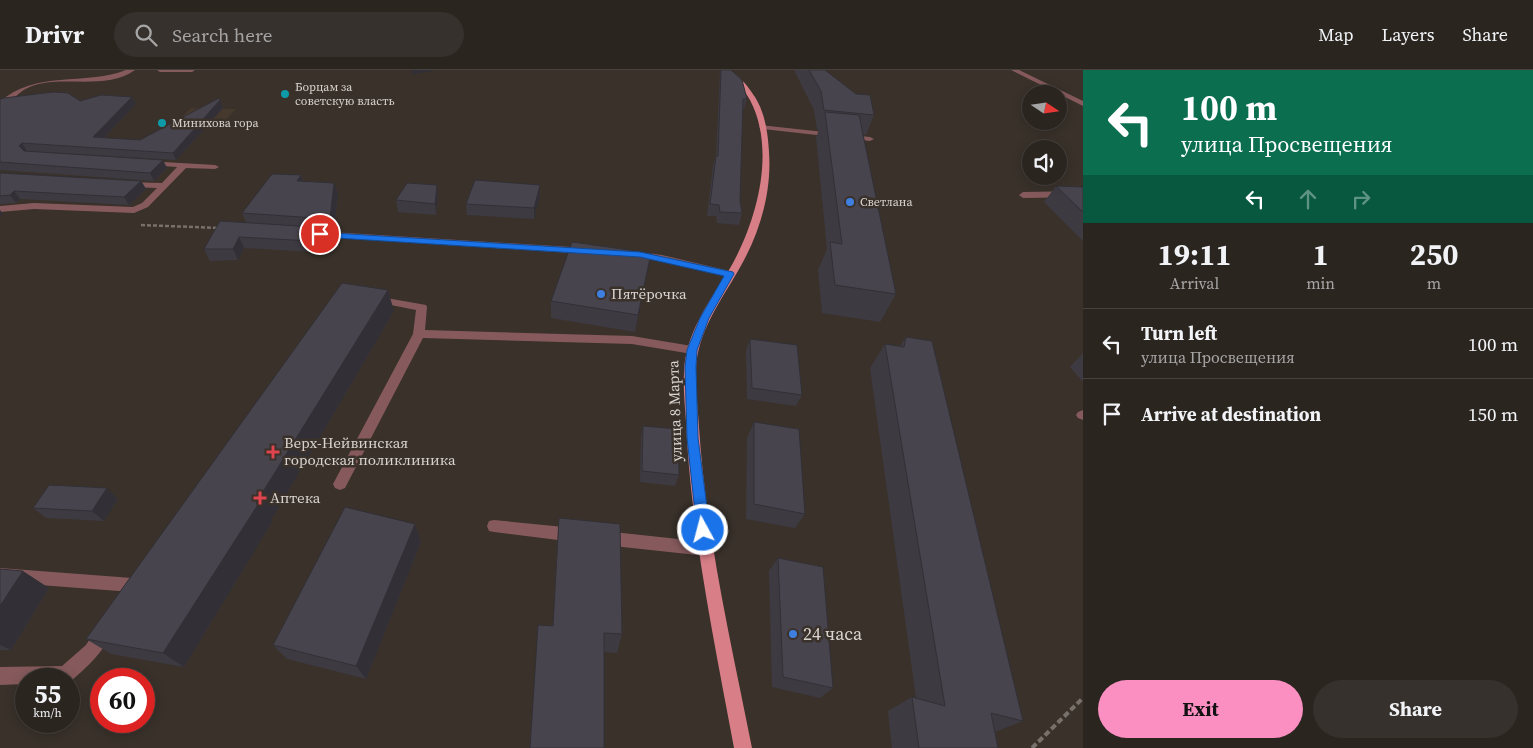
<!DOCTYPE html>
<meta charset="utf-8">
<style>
body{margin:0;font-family:"Source Serif 4",serif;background:#37312d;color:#f1f3f6;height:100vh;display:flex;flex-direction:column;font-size:19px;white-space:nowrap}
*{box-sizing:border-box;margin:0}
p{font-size:16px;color:#a6a5a5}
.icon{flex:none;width:28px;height:28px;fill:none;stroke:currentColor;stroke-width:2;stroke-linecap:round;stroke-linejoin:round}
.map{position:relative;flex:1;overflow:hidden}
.sheet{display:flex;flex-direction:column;background:#2b2520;width:450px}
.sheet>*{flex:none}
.hud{background:#0b6e4f;color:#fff;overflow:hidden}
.needle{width:32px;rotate:103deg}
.fabs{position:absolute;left:1022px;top:15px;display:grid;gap:10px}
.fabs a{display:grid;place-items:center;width:45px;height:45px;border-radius:50%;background:#2b2520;box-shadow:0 2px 12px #0003,0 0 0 1px #47423e;font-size:25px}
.speed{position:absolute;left:15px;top:598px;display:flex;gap:10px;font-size:25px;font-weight:700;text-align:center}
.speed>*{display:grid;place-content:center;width:65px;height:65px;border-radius:50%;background:#2b2520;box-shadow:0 2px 12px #0003,0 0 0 1px #47423e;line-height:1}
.speed small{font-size:12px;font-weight:400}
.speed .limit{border:8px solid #d22;background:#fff;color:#111}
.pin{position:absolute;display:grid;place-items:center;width:42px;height:42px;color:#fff;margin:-21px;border:2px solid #fff;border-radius:50%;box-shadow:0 1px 5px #0007}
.me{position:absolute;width:55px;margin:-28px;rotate:353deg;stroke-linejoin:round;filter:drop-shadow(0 0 4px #0008)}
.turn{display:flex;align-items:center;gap:18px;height:105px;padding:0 15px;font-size:22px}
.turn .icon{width:65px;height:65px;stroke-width:2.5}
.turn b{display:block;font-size:35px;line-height:42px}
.lanes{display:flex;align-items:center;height:48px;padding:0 15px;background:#0003;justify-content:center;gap:25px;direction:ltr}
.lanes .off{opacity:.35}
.eta{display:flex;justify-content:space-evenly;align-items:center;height:85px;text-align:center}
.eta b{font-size:30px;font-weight:700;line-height:35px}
.button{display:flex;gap:10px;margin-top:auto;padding:10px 15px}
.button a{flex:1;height:58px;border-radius:30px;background:#fc8fc2;color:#111;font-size:20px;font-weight:700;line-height:58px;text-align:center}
.button a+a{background:#37312d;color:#f1f3f6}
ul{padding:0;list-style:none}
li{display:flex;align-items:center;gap:15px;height:70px;padding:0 15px;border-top:1px solid #47423e}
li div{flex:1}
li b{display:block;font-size:19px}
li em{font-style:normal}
header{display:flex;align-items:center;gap:30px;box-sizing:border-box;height:70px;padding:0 25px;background:#2b2520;border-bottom:1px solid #47423e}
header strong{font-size:24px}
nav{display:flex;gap:28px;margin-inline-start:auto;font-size:18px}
.search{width:350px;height:45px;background:#37312d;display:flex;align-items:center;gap:12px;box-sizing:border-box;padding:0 18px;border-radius:28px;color:#a6a5a5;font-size:19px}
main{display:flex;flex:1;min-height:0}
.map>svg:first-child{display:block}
</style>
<header>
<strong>Drivr</strong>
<div class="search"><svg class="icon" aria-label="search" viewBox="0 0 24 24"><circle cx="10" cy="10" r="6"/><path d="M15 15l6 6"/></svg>Search here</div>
<nav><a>Map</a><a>Layers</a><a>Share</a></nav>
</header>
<main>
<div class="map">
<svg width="1083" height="678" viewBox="0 0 1083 678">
<rect width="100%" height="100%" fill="#39312a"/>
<path fill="#45382d" d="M191 38 236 39 217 60 170 59Z"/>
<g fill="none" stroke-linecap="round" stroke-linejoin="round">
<path stroke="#78716b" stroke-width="2.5" stroke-dasharray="4 2" stroke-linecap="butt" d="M141 155 219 158"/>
<path stroke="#78716b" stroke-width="4" stroke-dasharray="6 3" stroke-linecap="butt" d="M1032 678 1083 628"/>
<g fill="#865a5d" fill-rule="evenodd">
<path d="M126 0H135C108 20 66 6 35 15 18 20 13 32 0 38V32C35 0 84 16 126 0Z"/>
<path d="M157 0H195L192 2H160Z"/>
<path d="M1011 0H1019L1083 31V36Z"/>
<path d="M760 55 870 67 874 69 870 71 763 59 759 57Z"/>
<path d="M146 91 215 95 219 97 215 99 186 98 148 137 134 143 34 139 0 142V136L34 133 133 137 142 133 157 118 127 117 124 116V112L162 113 177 97 149 95H146Z"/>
<path d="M1083 121V127L1023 128 1019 125 1023 122Z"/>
<path d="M315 161 587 178 592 181 587 184 312 166V162Z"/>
<path d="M634 181 662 185 734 202 735 204 730 207 662 191 631 186 629 184Z"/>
<path d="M375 226 426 235 427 237 425 260 632 266 692 276 698 280 692 284 632 274 423 268 345 418 340 420 335 418 333 414 413 264 416 240 371 231 370 229Z"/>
<path d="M1083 340V350L1078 348 1076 345 1078 342Z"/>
<path d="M494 450 574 458 579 460 581 465 579 470 574 472 494 462 489 461 487 456 489 451Z"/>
<path d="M604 461 706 472 711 474 713 479 711 484 706 486 604 475 599 473 597 468 599 463Z"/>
<path d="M0 498 132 508 138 510 140 515 138 520 132 522 0 512Z"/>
<path d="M104 554 110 556 112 562C103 583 88 596 71 611L69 612V609H26V614L0 615V597L62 596 86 575 98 556Z"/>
</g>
<path fill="#d77e87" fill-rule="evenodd" d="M722 0C736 0 748 16 755 27 765 43 768 63 769 82 772 124 759 165 738 201 720 232 697 263 696 300 695 319 698 338 699 357 706 466 731 572 752 678H734C714 570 691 462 686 352 685 336 683 319 684 303 685 264 709 232 729 200 756 154 777 81 750 30 743 17 732 10 722 0Z"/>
</g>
<g fill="#3e3a42">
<path d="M720 0H731L747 29 744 39H743L740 131 742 143 739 155 717 153 716 146H707L713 96 716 86Z"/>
<path d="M794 0H825L874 45 866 65 863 64 896 224 880 252 822 243 818 200 827 179 816 67 819 60 817 59 814 40Z"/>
<path d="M132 27 136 34 104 68 140 70 220 30 223 38 176 90 27 81 167 98 154 111 0 100V29L80 31Z"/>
<path d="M0 103 141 111 146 119 129 135 20 129 16 133 0 134Z"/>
<path d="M301 105 303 111 334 113 338 124 334 160H330L333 169 331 183 244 178 238 190 210 191 204 179 246 152 242 143Z"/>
<path d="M437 115 438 126 436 145 398 142 396 130Z"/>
<path d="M1056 116 1083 117V171L1044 132Z"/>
<path d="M540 126 534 149 467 145 466 134Z"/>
<path d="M651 183 635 262 551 248V231Z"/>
<path d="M394 241 271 450 272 452 184 597 111 584 86 569Z"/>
<path d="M906 267 1023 651 995 662 998 678H892L888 641 912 627 916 628 870 298 885 274 900 276Z"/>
<path d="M750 269 802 325 796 336 747 329 746 281Z"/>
<path d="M1083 283V312L1070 297Z"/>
<path d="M754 352 805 444 795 458 746 449 747 368Z"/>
<path d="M643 356 679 405 675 416 640 412 641 367Z"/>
<path d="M118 429 104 451 46 448 33 438Z"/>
<path d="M415 454 421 472 366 609 287 589 273 575Z"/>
<path d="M778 488 833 618 820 628 772 617 769 501Z"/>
<path d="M0 499 49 518 11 580H0Z"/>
<path d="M538 555 622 564 617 583 604 582Z"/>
</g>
<g fill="#323036">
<path d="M411 0H437L412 5Z"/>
<path d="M132 27 136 34 97 75 93 67Z"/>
<path d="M220 30 223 38 176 90 173 83Z"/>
<path d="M22 73 27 81 24 84 19 76Z"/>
<path d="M163 90 167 98 154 111 150 103Z"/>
<path d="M301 105 304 117 297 111Z"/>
<path d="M141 111 146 119 129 135 124 127Z"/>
<path d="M334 113 338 124 334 160 330 149Z"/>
<path d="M437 115 438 126 436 145 435 134Z"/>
<path d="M540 115V126L534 149V138Z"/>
<path d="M14 121 20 129 16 133 10 125Z"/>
<path d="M0 140 3 144 0 146Z"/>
<path d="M329 158 333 169 331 183 328 172Z"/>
<path d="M239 167 244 178 238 190 233 179Z"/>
<path d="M651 183 648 200 635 262 638 245Z"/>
<path d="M388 220 394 241 271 450 272 452 184 597 163 583Z"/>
<path d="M107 418 118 429 104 451 92 441Z"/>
<path d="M415 454 421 472 366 609 356 596Z"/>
<path d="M23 501 49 518 11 580 0 575V536Z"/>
</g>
<g fill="#48444d" stroke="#323036">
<path d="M721 0H731L742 10 747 29H743L740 131 742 143 720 142 719 135 710 134 716 86H718Z"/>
<path d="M809 0H825L856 24 870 25 874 45 824 40 821 21Z"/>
<path d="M53 22 68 23 80 31 101 25 132 27 93 67 140 70 219 28 220 30 173 83 22 73 19 76 24 81 163 90 150 103 0 92V29L4 28Z"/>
<path d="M825 42 859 45 896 224 835 215 830 172 842 174Z"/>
<path d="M0 103 141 111 124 127 14 121 10 125 0 126Z"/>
<path d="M272 104 301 105 297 111 334 113 330 149 242 143Z"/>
<path d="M475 110 540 115 534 138 466 134Z"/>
<path d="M407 113 437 115 435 134 396 130Z"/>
<path d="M1056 116 1083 117V142Z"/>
<path d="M220 151 329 158 328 172 239 167 233 179H204Z"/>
<path d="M572 172 651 183 638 245 551 231Z"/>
<path d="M342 213 388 220 256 433H259L163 583 86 569Z"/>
<path d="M906 267 932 271 1023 651 991 643 998 678H919L912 627 945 636 885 274 904 277Z"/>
<path d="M750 269 797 275 802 325 752 318Z"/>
<path d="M754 352 799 359 805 444 754 434Z"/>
<path d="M643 356 678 359 679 405 642 401Z"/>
<path d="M49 415 107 418 92 441 33 438Z"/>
<path d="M345 437 415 454 356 596 273 575Z"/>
<path d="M559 448 620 454 622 564 604 563V678H530L538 555 553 556Z"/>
<path d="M778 488 823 497 833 618 783 607Z"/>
<path d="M0 499 23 501 0 536Z"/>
</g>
<path fill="#1a73e8" stroke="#114b97" d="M317 162 640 182 733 202 734 204 709 248 697 280 696 297 698 368 710 460 708 465 703 466 699 465 697 460 687 368 685 297 687 280 700 248 724 206 640 187 320 167 316 164Z"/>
<g fill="#0f9aa8" stroke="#39312a" stroke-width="2">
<circle cx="285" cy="24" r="5"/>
<circle cx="162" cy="53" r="5"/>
</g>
<g fill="#3f7fe0" stroke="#39312a" stroke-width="2">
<circle cx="850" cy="132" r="5"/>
<circle cx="601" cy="224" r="5"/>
<circle cx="793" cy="564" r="5"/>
</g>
<g fill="#e0444e" stroke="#39312a" stroke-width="2">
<path d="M270.5 374.5h5v5h5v5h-5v5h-5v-5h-5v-5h5z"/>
<path d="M257.5 420.5h5v5h5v5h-5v5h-5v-5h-5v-5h5z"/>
</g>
<g text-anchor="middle" stroke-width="5" stroke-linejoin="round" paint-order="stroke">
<g font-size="12" fill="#dad4d0" stroke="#39312a" text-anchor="start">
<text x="295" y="21">Борцам за<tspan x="295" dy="14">советскую власть</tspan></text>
<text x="172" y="57">Минихова гора</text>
<text x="860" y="136">Светлана</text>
</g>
<g font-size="15" fill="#dad4d0" stroke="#39312a" text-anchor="start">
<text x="611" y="229">Пятёрочка</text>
<text x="284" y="378">Верх-Нейвинская<tspan x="284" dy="17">городская поликлиника</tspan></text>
<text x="270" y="433">Аптека</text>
</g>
<g font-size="15" fill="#dad4d0" stroke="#39312a">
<text transform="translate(675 341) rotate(-92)" y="5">улица 8 Марта</text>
</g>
<g font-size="18" fill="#dad4d0" stroke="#39312a" text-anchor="start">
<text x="803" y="570">24 часа</text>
</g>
</g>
</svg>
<div class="fabs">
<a><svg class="needle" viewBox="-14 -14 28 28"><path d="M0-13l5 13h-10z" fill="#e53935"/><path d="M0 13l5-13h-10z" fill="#a6a5a5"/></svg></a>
<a><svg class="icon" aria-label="sound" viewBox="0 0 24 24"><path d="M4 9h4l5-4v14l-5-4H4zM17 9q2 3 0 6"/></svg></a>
</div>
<div class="speed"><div>55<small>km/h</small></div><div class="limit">60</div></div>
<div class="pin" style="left:320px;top:164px;background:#d93025"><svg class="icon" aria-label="arrive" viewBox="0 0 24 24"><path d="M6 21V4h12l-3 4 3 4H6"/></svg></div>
<svg class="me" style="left:703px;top:460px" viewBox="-20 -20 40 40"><circle r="17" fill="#1a73e8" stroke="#fff" stroke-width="3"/><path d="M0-11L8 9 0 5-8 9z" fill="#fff"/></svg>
</div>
<section class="sheet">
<div class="hud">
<div class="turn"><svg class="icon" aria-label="left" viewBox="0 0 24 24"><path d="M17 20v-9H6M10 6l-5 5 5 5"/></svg><div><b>100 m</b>улица Просвещения</div></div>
<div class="lanes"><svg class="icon" aria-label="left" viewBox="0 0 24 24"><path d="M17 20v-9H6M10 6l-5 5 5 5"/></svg><svg class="icon off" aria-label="ahead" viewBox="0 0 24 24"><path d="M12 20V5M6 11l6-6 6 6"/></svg><svg class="icon off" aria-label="right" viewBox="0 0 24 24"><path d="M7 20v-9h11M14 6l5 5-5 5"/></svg></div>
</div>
<div class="eta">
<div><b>19:11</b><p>Arrival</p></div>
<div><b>1</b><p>min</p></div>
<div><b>250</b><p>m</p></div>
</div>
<ul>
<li><svg class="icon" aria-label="left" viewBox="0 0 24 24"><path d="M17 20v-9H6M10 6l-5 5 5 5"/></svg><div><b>Turn left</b><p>улица Просвещения</p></div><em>100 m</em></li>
<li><svg class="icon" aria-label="arrive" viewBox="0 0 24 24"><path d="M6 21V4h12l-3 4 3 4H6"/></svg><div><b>Arrive at destination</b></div><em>150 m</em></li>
</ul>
<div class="button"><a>Exit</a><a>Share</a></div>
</section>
</main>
